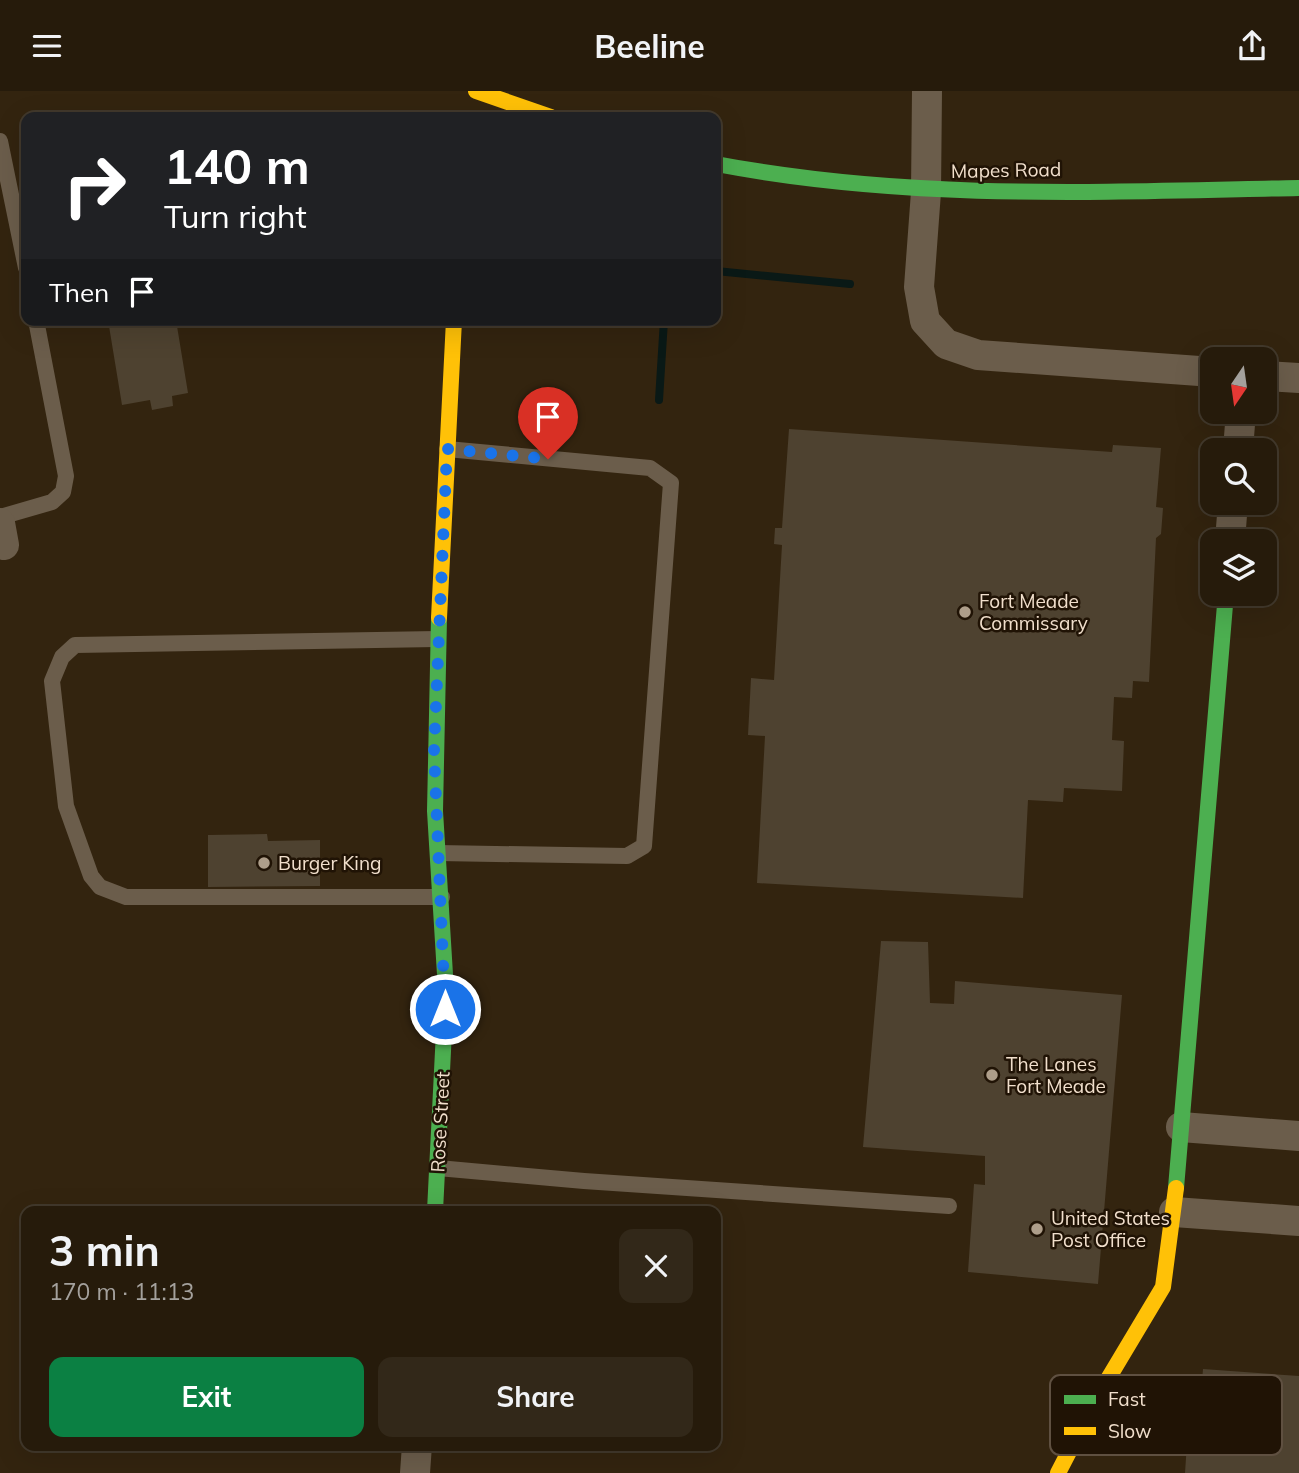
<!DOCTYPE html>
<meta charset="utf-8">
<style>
body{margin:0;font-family:Mulish,sans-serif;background:#322819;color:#f1f3f6;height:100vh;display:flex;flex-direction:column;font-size:26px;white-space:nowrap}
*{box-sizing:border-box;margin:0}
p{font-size:23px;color:#a4a19d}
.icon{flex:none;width:38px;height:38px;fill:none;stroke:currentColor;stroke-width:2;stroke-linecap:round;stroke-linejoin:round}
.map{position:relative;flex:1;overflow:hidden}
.sheet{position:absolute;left:21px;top:1115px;width:700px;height:245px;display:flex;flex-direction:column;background:#261b0b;border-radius:14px;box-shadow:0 7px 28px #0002,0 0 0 2px #42392c}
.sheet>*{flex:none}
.top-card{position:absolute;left:21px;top:21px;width:700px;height:214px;border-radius:14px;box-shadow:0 7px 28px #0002,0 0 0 2px #42392c;background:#202124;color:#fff;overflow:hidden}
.needle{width:46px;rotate:193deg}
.controls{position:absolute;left:1200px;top:256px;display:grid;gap:14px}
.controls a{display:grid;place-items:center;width:77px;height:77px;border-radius:14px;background:#261b0b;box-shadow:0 7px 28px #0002,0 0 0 2px #42392c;font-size:35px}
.pin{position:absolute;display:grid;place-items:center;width:60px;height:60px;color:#fff;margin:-72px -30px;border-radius:50% 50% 50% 0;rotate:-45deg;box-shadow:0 0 7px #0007}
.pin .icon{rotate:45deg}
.me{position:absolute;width:77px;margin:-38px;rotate:0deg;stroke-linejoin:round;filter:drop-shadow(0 0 5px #0008)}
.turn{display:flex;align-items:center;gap:24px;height:147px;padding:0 28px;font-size:32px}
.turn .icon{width:91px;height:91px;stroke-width:2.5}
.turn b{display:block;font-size:49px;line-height:60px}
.then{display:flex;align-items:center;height:66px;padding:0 28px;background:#0003;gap:14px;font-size:26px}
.round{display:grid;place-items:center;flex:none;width:74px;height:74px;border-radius:14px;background:#322819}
.head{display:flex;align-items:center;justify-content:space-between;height:119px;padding:0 28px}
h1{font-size:42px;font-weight:700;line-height:52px}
.primary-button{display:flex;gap:14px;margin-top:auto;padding:14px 28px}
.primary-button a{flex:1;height:80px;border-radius:14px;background:#0b8043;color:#fff;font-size:28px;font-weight:700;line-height:80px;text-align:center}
.primary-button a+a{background:#322819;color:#f1f3f6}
header{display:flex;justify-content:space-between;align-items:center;height:91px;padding:0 28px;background:#261b0b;font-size:32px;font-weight:700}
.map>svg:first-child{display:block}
</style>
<header><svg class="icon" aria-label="menu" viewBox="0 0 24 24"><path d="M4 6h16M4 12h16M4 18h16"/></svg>Beeline<svg class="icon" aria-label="share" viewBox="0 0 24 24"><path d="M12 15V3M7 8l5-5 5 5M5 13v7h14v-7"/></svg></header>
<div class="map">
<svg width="1299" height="1382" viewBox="0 0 1299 1382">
<rect width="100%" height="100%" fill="#33240f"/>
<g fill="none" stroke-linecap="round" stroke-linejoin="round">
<g stroke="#0a1916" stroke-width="8">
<path d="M716 180 850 193"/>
<path d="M659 309 664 229"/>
</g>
</g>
<g fill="#4e4230">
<path d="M108 229H176L188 302 172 305 173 315 152 319 150 309 122 314Z"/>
<path d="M789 338 1112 361 1113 354 1161 357 1156 416 1163 417 1161 443 1156 447 1149 591 1133 590 1132 607 1114 606 1112 649 1124 650 1122 700 1064 697 1063 711 1028 709 1023 807 757 792 765 645 748 644 751 587 774 589 782 454 774 453 775 437H782Z"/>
<path d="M267 743 268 750 320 749V795L208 796V744Z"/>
<path d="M881 850 928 851 930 912 954 913 955 890 1122 904 1098 1193 968 1181 974 1093 985 1094V1065L863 1056Z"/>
<path d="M1203 1278 1299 1285V1382H1185L1187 1352 1197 1353Z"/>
</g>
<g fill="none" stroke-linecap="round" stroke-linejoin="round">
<g stroke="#6b5d4b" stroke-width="16">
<path d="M0 50 26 177"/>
<path d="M0 426 52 411 63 401 66 385 36 229"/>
<path d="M437 548 75 554 62 566 52 590 66 715 91 785 100 796 126 806H442"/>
<path d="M438 762 627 765 644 755 671 392 650 377 447 358"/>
<path d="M438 1077 584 1090 949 1115"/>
</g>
<g stroke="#6b5d4b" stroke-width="30">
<path d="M927 0 926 101 919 196 925 230 946 253 978 264 1213 281"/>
<path d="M1265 285 1299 287"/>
<path d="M1238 359 1241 320"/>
<path d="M0 432 4 454"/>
<path d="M1230 450 1233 411"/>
<path d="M1181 1036 1299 1045"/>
<path d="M1174 1121 1299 1130"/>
<path d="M415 1382 417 1354"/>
</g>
<g stroke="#4caf50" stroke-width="16">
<path d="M716 73C912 110 1101 101 1299 97"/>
<path d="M1176 1097 1226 502"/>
<path d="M435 1120 446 900 435 720 439 527"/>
</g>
<g stroke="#ffc107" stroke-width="16">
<path d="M476 0 551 26"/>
<path d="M439 527 454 229"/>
<path d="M1058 1382 1099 1303 1163 1196 1176 1097"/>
</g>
</g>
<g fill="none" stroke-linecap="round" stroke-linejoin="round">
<path stroke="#1a73e8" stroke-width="12" stroke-dasharray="0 21.6" d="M445 918 434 660 447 358 548 368"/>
</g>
<g fill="#ae9e8a" stroke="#201305" stroke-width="2.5">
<circle cx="965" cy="521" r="7"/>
<circle cx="264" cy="772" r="7"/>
<circle cx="992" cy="984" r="7"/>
<circle cx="1037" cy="1138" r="7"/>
</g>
<g text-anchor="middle" stroke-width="5" stroke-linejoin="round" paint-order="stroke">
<g font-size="19" fill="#f1dfcc" stroke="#201305">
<text transform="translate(1006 79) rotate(-1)" y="7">Mapes Road</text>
<text transform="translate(440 1031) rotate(-87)" y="7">Rose Street</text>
</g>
<g font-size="19" fill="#f1dfcc" stroke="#201305" text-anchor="start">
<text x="979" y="517">Fort Meade<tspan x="979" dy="22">Commissary</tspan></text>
<text x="278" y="779">Burger King</text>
<text x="1006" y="980">The Lanes<tspan x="1006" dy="22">Fort Meade</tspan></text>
<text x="1051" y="1134">United States<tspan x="1051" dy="22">Post Office</tspan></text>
</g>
</g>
<rect x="1050" y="1284" width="232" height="80" rx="10" fill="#201305" stroke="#5f5041" stroke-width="2"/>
<rect x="1064" y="1304" width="32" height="9" fill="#4caf50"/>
<rect x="1064" y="1336" width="32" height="8" fill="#ffc107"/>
<g font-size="19" fill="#f1dfcc">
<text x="1108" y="1315">Fast</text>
<text x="1108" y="1347">Slow</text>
</g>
</svg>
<div class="controls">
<a><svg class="needle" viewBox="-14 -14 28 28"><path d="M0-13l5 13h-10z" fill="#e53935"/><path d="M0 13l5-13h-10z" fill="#a4a19d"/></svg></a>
<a><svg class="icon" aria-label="search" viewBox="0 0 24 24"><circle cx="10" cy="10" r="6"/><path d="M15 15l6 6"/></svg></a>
<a><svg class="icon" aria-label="layers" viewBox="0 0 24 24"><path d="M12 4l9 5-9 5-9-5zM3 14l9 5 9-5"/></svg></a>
</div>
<div class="pin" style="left:548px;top:368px;background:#d93025"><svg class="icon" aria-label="arrive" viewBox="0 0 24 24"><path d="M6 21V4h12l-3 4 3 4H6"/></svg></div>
<svg class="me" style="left:445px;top:918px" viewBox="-20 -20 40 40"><circle r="17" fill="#1a73e8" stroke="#fff" stroke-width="3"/><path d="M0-11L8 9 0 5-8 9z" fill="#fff"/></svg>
<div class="top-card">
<div class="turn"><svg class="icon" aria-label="right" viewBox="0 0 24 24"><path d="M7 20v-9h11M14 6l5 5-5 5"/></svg><div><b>140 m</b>Turn right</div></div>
<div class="then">Then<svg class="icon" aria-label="arrive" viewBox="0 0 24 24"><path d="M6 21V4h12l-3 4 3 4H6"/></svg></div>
</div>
<section class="sheet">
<div class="head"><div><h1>3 min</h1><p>170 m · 11:13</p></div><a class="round"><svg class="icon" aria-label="close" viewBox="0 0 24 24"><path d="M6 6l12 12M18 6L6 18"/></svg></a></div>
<div class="primary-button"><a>Exit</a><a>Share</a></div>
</section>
</div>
